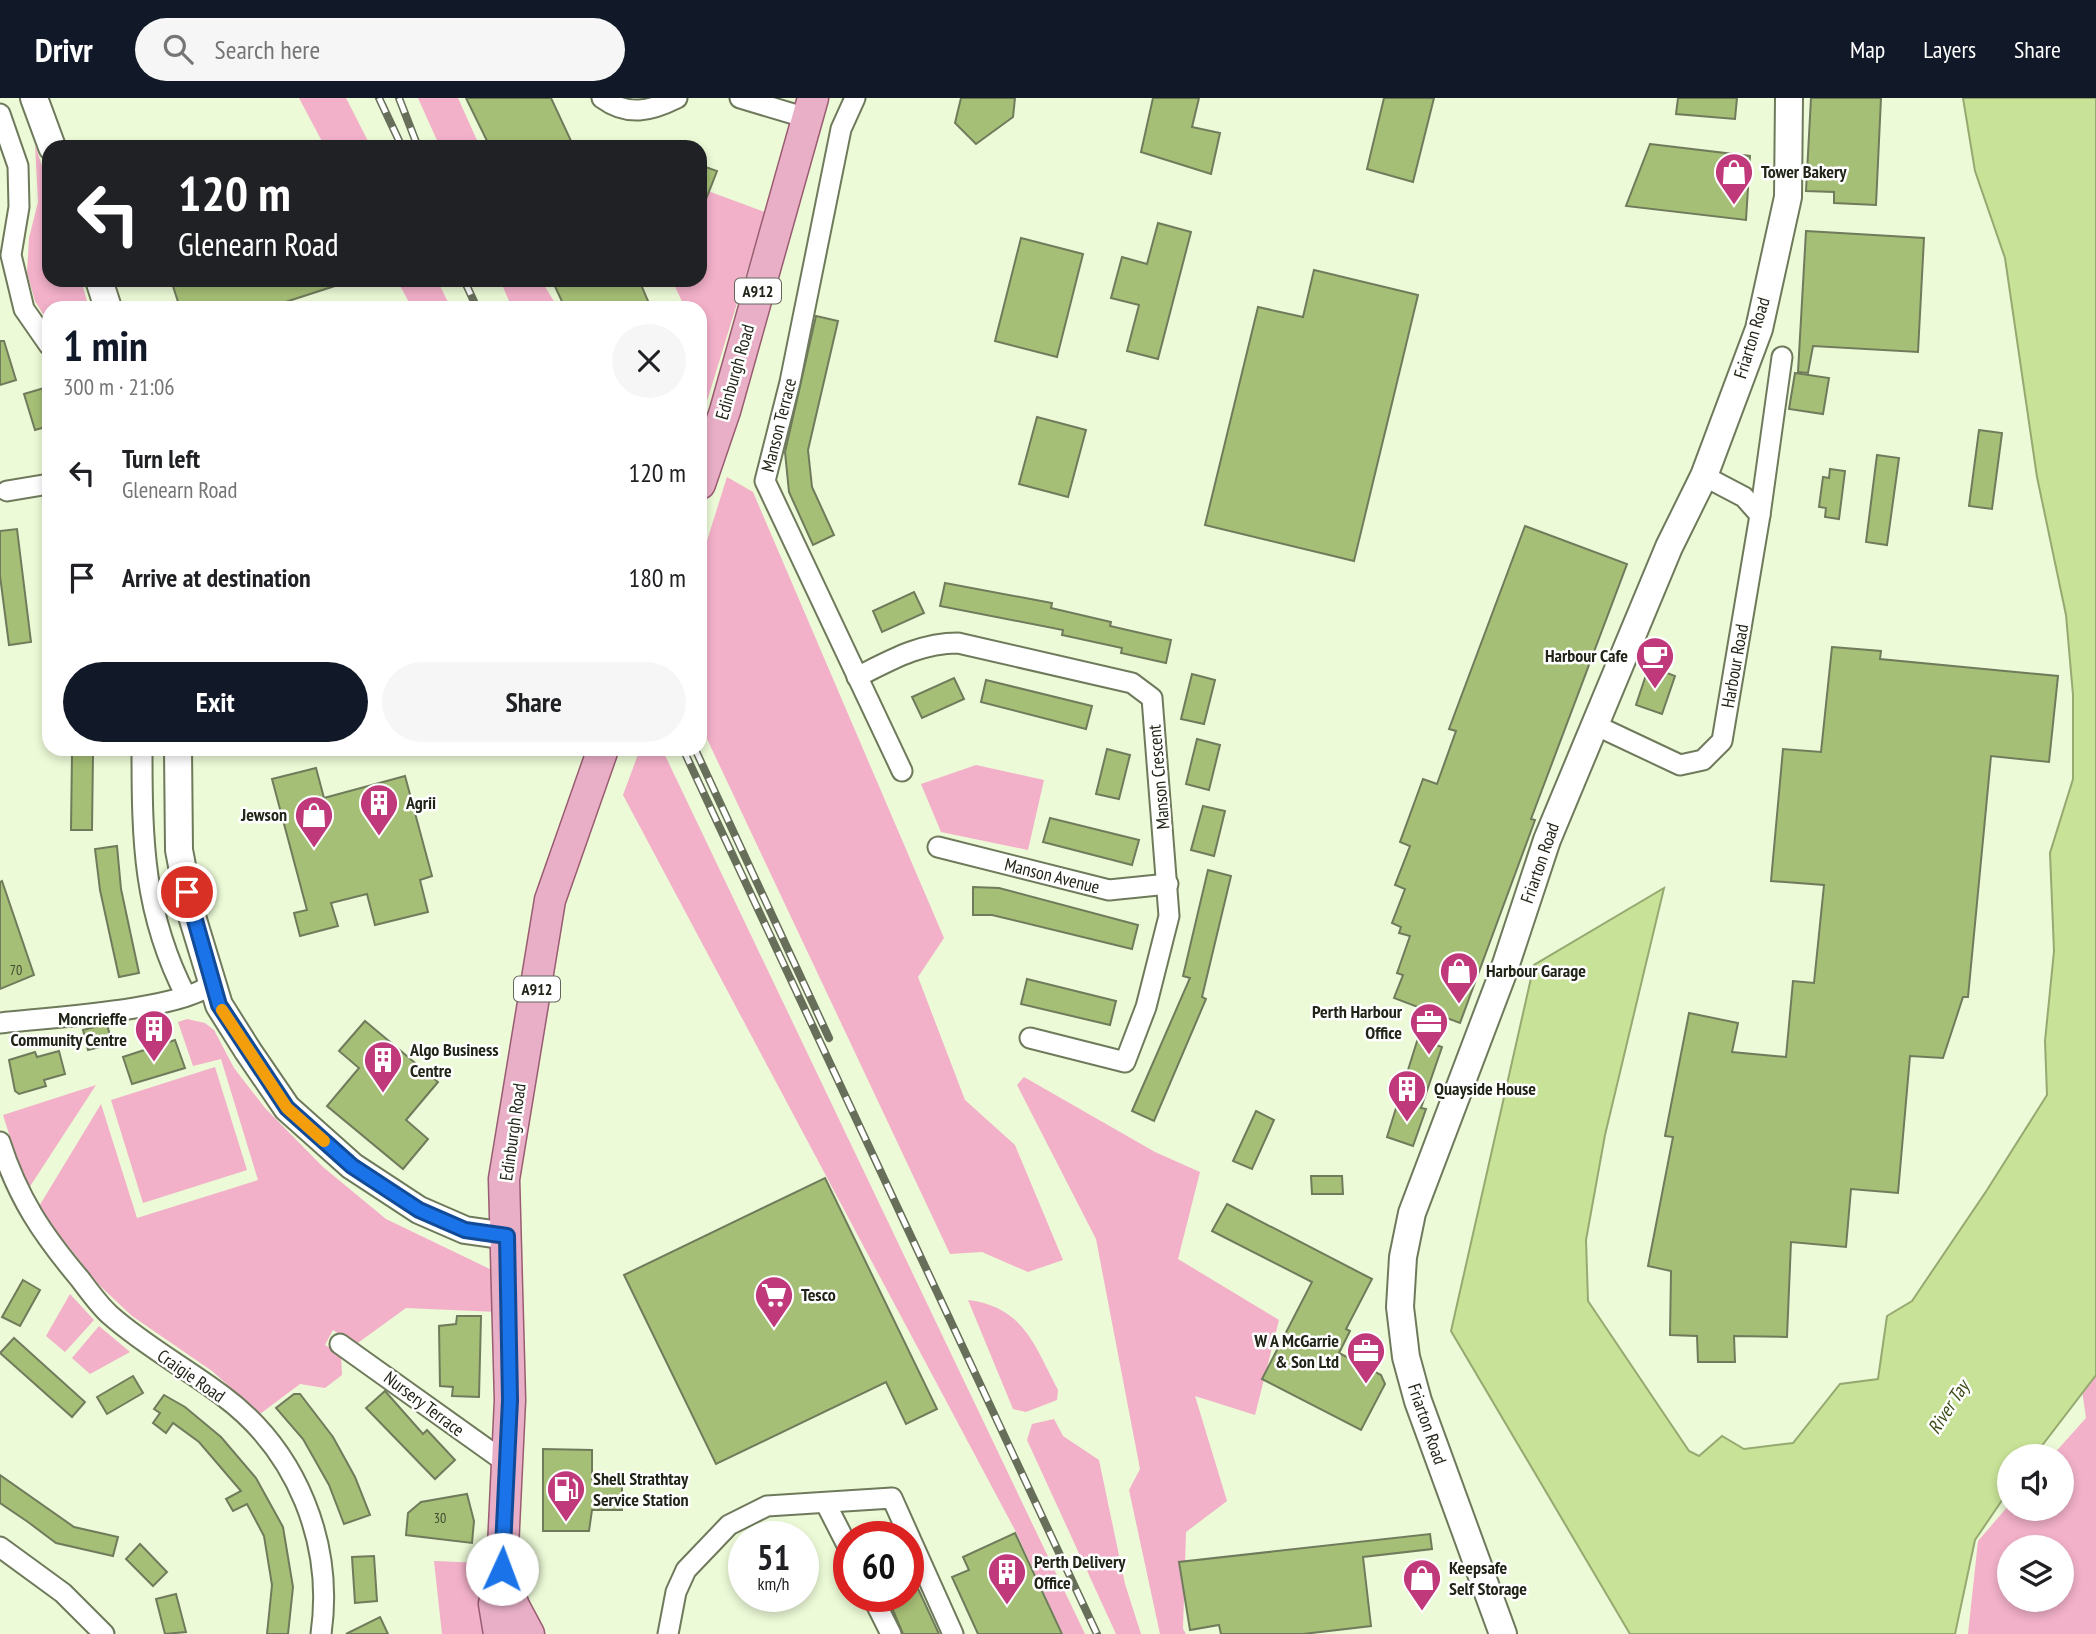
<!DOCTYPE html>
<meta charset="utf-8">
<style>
body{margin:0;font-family:"PT Sans Narrow",sans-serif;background:#f6f6f6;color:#202124;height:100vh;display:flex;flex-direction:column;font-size:26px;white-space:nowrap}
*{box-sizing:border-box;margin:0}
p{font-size:23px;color:#757577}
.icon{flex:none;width:38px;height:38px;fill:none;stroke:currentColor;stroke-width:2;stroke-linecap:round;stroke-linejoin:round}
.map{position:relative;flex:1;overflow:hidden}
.details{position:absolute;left:42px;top:203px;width:665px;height:455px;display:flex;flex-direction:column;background:#fff;border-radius:21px;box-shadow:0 4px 10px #0003}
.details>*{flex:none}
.guide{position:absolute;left:42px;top:42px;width:665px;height:147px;border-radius:21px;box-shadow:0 4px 10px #0003;background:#202124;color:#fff;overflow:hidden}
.controls{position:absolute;left:1997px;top:1346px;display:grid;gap:14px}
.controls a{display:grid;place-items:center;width:77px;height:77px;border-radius:50%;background:#fff;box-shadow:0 4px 10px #0003;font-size:35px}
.speed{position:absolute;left:728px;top:1423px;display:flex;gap:14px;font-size:35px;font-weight:700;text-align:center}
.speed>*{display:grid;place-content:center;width:91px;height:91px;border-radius:50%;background:#fff;box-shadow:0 4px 10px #0003;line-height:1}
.speed small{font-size:18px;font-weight:400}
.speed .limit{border:10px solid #d22;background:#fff;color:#111}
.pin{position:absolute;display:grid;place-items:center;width:60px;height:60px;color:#fff;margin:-30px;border:4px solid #fff;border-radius:50%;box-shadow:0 2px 7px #0007}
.me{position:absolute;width:77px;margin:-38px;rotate:2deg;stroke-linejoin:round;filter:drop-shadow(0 0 5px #0008)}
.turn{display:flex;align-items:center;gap:24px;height:147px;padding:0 21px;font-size:32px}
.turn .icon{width:91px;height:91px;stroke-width:2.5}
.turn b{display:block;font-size:49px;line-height:60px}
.round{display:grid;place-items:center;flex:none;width:74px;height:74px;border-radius:37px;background:#f6f6f6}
.head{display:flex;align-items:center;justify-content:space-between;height:119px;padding:0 21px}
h1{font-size:42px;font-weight:700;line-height:52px;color:#111827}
.button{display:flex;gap:14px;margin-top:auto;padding:14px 21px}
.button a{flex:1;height:80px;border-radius:42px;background:#111827;color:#fff;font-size:28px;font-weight:700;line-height:80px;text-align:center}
.button a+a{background:#f6f6f6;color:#202124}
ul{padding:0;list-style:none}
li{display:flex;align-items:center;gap:21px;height:105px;padding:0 21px}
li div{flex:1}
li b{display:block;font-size:26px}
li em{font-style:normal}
header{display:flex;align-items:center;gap:42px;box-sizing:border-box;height:98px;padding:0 35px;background:#111827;color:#fff}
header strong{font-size:33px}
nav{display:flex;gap:38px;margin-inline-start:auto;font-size:24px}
.search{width:490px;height:63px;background:#f6f6f6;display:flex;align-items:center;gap:18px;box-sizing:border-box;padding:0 24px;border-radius:38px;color:#757577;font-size:26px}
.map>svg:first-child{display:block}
</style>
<header>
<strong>Drivr</strong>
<div class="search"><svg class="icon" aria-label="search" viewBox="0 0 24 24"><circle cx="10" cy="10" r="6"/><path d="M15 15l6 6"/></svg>Search here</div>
<nav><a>Map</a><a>Layers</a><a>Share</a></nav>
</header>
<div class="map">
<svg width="2096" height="1536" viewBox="0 0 2096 1536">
<rect width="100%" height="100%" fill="#ecfad7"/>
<g fill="#f2b0c9" fill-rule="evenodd">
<path d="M299 0H346L371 49H325Z"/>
<path d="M418 0H458L480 49H440Z"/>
<path d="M35 47 49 89V182H81L89 210H49V226L35 203 27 175 29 140 38 104Z"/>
<path d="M700 90 765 114 700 326V262L704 251 700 243V210H685L672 182H700Z"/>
<path d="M397 182H437L451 210H412Z"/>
<path d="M500 182H541L558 210H512Z"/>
<path d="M727 379 753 394 944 840 918 879 965 1002 1015 1047 1063 1162 1028 1174 982 1154 950 1156 700 626V465Z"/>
<path d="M640 651H662L1085 1536H1063L1016 1434 623 697Z"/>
<path d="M976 667 1044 682 1028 752 941 734 921 686Z"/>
<path d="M187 921 205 925 214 932 234 970 265 1010 323 1069 386 1121 494 1173 498 1214 406 1210 355 1247 333 1232 325 1247 341 1256 342 1277 325 1290 300 1286 260 1316 212 1273 132 1218 99 1187 38 1110 101 1006 137 1120 258 1082 221 961 193 968 178 924Z"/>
<path d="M215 969 247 1072 143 1105 111 1002Z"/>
<path d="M1024 979 1155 1054 1200 1074 1178 1161 1279 1222 1255 1317 1195 1298 1227 1403 1186 1434 1183 1531 1186 1536H1160L1129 1392 1140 1371 1096 1141 1017 987Z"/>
<path d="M96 987 27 1093 3 1017Z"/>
<path d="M70 1196 94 1222 65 1254 46 1238Z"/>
<path d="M968 1202C1024 1209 1034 1247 1058 1292L1057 1302 1026 1314 1013 1311Z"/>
<path d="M99 1228 130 1254 90 1276 72 1260Z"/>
<path d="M2096 1277V1536H1968L1978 1443 2009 1407V1410H2062V1358H2052L2086 1320 2082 1292ZM2009 1449H2062V1502H2009Z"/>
<path d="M1054 1321 1063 1338 1099 1362 1125 1486 1141 1536H1116L1027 1342 1032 1326Z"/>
<path d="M434 1463 484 1465V1536H442Z"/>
</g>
<path fill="#c8e297" stroke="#96a971" stroke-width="2" d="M1963 0H2096V1277L2034 1358H2009V1392L1975 1442 1955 1536H1630L1451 1233 1534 867 1664 790 1605 1037 1586 1142 1588 1203 1689 1353 1699 1358 1722 1338 1744 1351 1793 1345 1840 1286 1878 1281 1887 1218 1912 1203 1987 1092 2047 997 2045 943 2054 853 2050 755 2073 681V597L2066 517 2037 379 2005 160 1975 73Z"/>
<g fill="#a6bf76" stroke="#707b5c" stroke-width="2">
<path d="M466 0H551L572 45 564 49H490Z"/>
<path d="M961 0H1015L1013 19 976 46 955 25Z"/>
<path d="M1153 0H1199L1192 29 1220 35 1211 76 1141 54Z"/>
<path d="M1384 0H1434L1413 84 1367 71Z"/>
<path d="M1678 0H1737L1735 21 1676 16Z"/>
<path d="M1811 0H1881L1876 107 1834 105V94L1806 93Z"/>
<path d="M1650 46 1750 58 1746 122 1626 108Z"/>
<path d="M700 67 717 73 701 114H700Z"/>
<path d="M1158 125 1191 134 1158 261 1127 253 1139 207 1111 200 1122 159 1147 166Z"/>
<path d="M1806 133 1924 140 1918 254 1813 248 1808 275 1798 274Z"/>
<path d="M1021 140 1083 156 1057 259 995 243Z"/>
<path d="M1314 172 1418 197 1354 463 1205 427 1258 209 1303 219Z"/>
<path d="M171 182H343L344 185 267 210H180Z"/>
<path d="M552 182H639L651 210H565Z"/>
<path d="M816 218 838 223 808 352 812 389 834 437 813 447 789 394 785 354Z"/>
<path d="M0 243H4L16 282 0 287Z"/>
<path d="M1795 275 1829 280 1823 316 1789 311Z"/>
<path d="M44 290 49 309V328L35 332 24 296Z"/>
<path d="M1037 319 1086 332 1068 399 1019 386Z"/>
<path d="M1979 332 2002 335 1992 411 1969 408Z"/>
<path d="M1877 357 1899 360 1887 447 1866 444Z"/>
<path d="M1830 371 1845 373 1839 421 1825 419 1826 410 1819 409 1823 379 1829 380Z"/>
<path d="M1525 428 1627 466 1531 721 1535 722 1460 925 1394 900 1403 877 1397 875 1410 838 1399 835 1401 829 1392 825 1405 791 1395 787 1410 748 1400 744 1423 681 1437 686 1456 633 1449 631Z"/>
<path d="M17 431 31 544 9 547 0 478V433Z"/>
<path d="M945 485 1052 505 1051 510 1111 524 1110 528 1171 542 1166 565 1121 555 1122 550 1062 537 1063 532 940 508Z"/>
<path d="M914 494 924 515 882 534 873 513Z"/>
<path d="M1832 549 1881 553 1880 561 2058 578 2049 664 1991 658 1968 899H1963L1943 960 1910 958 1898 1095 1851 1091 1846 1149 1791 1144 1787 1239 1734 1238 1735 1264H1698L1697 1238 1670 1237 1671 1173 1648 1168 1673 1039 1665 1038 1689 915 1738 925 1732 954 1786 959 1793 883 1814 885 1824 787 1771 783 1783 651 1821 654Z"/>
<path d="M1649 568 1675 578 1662 616 1636 607Z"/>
<path d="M1192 576 1215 582 1204 626 1181 621Z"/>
<path d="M954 580 964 601 922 620 912 599Z"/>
<path d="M986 582 1092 608 1086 631 981 604Z"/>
<path d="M1197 641 1220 647 1209 692 1186 686Z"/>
<path d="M1107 651 1130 657 1119 701 1096 696Z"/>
<path d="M72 655 93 656 92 732H71Z"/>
<path d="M316 670 324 700 405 678 432 778 420 782 428 814 375 827 367 796 331 805 338 828 300 838 294 815 307 812 272 681Z"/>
<path d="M1203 708 1225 713 1214 758 1191 752Z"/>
<path d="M1050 720 1139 742 1132 767 1043 744Z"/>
<path d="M117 748 121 791 139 875 119 879 100 792 95 751Z"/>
<path d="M1208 772 1231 778 1202 899 1206 901 1154 1023 1132 1013 1190 880 1183 878Z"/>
<path d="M2 783 34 877 0 891V784Z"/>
<path d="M973 789 999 790 1138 827 1132 851 992 817H973Z"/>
<path d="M1027 881 1116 903 1110 927 1021 906Z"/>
<path d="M365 923 438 984 406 1022 428 1041 403 1071 327 1008 359 970 339 953Z"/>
<path d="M107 926 112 946 88 952 83 932Z"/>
<path d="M1418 940 1442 949 1421 1010 1426 1011 1413 1048 1387 1039Z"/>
<path d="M175 942 185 970 132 986 123 959Z"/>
<path d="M59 953 65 976 44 982 46 988 19 996 15 993 9 962 35 954 37 959Z"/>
<path d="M1256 1013 1274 1022 1252 1071 1233 1063Z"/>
<path d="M1311 1078H1342L1343 1096H1312Z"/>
<path d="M825 1080 937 1311 906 1326 886 1284 716 1366 624 1177Z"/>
<path d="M1227 1106 1372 1181 1346 1231 1350 1233 1339 1255 1381 1277 1385 1286 1361 1332 1262 1281 1312 1184 1212 1133Z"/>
<path d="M23 1182 40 1192 20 1228 2 1219Z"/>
<path d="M457 1218H481L479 1299 452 1298 453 1289 440 1288 439 1228 456 1226Z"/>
<path d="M14 1240 85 1304 72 1319 0 1255Z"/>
<path d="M133 1278 143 1295 107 1316 97 1299Z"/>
<path d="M385 1293 423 1336 427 1332 455 1362 435 1381 366 1310Z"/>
<path d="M294 1296H300L333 1339 355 1379 370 1417 344 1426 329 1387 303 1341 276 1310Z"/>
<path d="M164 1297 185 1309 221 1339 256 1380 283 1429 293 1489 288 1536H267L272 1487 264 1438 247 1406 233 1413 226 1401 241 1393 199 1344 173 1325 166 1335 153 1325 160 1315 154 1311Z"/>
<path d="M543 1351 592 1352V1381H622V1412H592L589 1433H543Z"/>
<path d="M0 1377 74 1429 118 1439 113 1458 56 1445 28 1424 0 1405Z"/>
<path d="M467 1396 474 1423 472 1445 406 1437 408 1415 421 1404Z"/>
<path d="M1015 1435 1062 1536H978L952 1479 969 1472 963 1459Z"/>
<path d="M1430 1436 1432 1451 1363 1459 1371 1528 1303 1536H1221L1219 1527 1190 1532 1179 1464Z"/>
<path d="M140 1446 167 1474 153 1488 126 1461Z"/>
<path d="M374 1458 377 1503 355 1505 352 1459Z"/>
<path d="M908 1469 939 1536H903L887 1498H908Z"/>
<path d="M176 1496 186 1534 165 1536 156 1501Z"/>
<path d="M380 1519 388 1536H346Z"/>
</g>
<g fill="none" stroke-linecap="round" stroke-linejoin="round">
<g stroke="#6e7a5b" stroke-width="23">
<g id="street">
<path d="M602 0C628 19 651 13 677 0"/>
<path d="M740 0 807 20"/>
<path d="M855 0 841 31 790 284 765 383 902 673"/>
<path d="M0 16 18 68 19 109 11 157 24 211 49 247"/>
<path d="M7 393 49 386"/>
<path d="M1760 417 1782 259"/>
<path d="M857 579C891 562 920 545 958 545L1132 585 1152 600 1169 818 1146 909 1125 964 1030 940"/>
<path d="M1593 626 1680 667 1703 662 1722 643 1760 417 1744 399 1704 378"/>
<path d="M142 651C142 742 143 815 186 898"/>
<path d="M938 749 1109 792 1168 786"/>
<path d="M0 925C43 920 183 912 211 886"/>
<path d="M0 1044C18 1100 42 1136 80 1181 89 1193 99 1207 110 1217 145 1248 186 1270 223 1298 297 1353 334 1445 321 1536"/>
<path d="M340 1246 508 1366"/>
<path d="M826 1406 849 1451"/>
<path d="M0 1449 63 1495 104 1536"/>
<path d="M872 1498 891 1536"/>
<path d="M668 1536 676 1494 686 1472 729 1427 767 1408 892 1400 953 1536"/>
</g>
</g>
<g stroke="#6e7a5b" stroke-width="30">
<g id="secondary">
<path d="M34 0 52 49"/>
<path d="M99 182 108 210"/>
<path d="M178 651 179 752 191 815 219 907 248 953 287 1010 352 1068 419 1112 465 1132 507 1138"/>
<path d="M1503 1536 1418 1303 1406 1259 1400 1209 1403 1159 1412 1115 1503 875 1547 742 1669 449 1704 378 1759 231 1788 99 1789 0"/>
</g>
</g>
<g stroke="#995c71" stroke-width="33">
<g id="primary">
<path d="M700 386 725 313 813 0"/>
<path d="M504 1478 514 1508 529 1536"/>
<path d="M499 1536 494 1506 502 1471 510 1302 504 1081 550 802 603 651"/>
</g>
</g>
<use href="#street" stroke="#fff" stroke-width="19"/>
<use href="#secondary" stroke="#fff" stroke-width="26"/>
<use href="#primary" stroke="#e9afc7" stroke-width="30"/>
<g stroke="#676e5a" stroke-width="8">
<g id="rail">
<path d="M379 0 402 49"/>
<path d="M399 0 418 49"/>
<path d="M464 182 477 210"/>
<path d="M683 651 1097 1536"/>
<path d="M695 651 829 940"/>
</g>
</g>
<use href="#rail" stroke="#fff" stroke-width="5" stroke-dasharray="16" stroke-linecap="butt"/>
</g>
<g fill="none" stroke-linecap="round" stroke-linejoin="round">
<g stroke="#114b97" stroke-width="18">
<path id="route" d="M187 794 219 907 287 1010 352 1068 419 1112 465 1132 507 1138 510 1302 502 1471"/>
</g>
<use href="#route" stroke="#1a73e8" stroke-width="12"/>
<path stroke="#f59e0b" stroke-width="12" d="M222 912 287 1010 324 1043"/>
</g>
<defs>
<g id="shop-pin" transform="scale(2.0125)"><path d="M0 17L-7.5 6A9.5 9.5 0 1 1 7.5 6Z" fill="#c03a7b" stroke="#fff"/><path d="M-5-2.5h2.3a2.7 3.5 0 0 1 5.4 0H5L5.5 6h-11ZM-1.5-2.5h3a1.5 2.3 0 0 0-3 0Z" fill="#fff"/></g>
<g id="cafe-pin" transform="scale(2.0125)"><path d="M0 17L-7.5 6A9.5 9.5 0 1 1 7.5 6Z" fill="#c03a7b" stroke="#fff"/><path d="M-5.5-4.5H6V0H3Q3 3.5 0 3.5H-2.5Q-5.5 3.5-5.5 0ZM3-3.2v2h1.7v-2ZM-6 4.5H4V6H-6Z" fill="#fff"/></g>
<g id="building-pin" transform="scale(2.0125)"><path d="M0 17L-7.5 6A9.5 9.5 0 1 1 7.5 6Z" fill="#c03a7b" stroke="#fff"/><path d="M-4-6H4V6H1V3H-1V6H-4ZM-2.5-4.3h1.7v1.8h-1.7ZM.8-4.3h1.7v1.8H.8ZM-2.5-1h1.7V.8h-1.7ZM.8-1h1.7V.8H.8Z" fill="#fff"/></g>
<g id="office-pin" transform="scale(2.0125)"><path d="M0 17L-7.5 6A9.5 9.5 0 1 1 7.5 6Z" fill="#c03a7b" stroke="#fff"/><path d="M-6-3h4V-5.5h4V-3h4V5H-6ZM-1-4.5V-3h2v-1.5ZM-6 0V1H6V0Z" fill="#fff"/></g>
<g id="supermarket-pin" transform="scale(2.0125)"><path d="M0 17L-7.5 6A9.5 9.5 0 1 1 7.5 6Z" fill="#c03a7b" stroke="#fff"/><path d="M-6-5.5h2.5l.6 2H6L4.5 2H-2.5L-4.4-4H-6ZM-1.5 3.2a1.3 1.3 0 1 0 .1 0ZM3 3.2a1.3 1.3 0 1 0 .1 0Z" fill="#fff"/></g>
<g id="fuel-pin" transform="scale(2.0125)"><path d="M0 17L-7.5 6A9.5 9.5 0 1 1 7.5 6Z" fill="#c03a7b" stroke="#fff"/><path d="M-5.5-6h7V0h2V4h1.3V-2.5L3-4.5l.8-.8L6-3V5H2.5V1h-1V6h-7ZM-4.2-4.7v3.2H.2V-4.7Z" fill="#fff"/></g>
</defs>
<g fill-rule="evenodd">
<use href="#shop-pin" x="1734" y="74"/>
<use href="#cafe-pin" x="1655" y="558"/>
<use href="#building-pin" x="379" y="705"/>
<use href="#shop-pin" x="314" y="717"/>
<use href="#shop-pin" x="1459" y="873"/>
<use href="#office-pin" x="1429" y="924"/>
<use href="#building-pin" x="154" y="931"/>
<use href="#building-pin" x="383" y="962"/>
<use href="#building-pin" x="1407" y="991"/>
<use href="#supermarket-pin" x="774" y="1197"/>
<use href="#office-pin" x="1366" y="1253"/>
<use href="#fuel-pin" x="566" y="1391"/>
<use href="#building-pin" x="1007" y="1474"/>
<use href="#shop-pin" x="1422" y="1480"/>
</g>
<g text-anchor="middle" stroke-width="5" stroke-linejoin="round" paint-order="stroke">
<g font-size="14" fill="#424c30">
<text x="16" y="877">70</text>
<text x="440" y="1425">30</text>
</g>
<g fill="#fff" stroke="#64665d" stroke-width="2">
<rect x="735" y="180.5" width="46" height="25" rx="5"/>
<rect x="514" y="878.5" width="46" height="25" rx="5"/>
</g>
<g font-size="16" font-weight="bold" fill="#212518">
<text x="758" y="199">A912</text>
<text x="537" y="897">A912</text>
</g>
<g font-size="18" font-weight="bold" fill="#212518" stroke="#fff" text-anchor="start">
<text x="1761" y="80">Tower Bakery</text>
<text x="1628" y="564" text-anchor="end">Harbour Cafe</text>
<text x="406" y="711">Agrii</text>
<text x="287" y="723" text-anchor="end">Jewson</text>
<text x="1486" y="879">Harbour Garage</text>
<text x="1402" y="920" text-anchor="end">Perth Harbour<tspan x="1402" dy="21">Office</tspan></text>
<text x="127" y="927" text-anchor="end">Moncrieffe<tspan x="127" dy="21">Community Centre</tspan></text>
<text x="410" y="958">Algo Business<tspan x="410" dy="21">Centre</tspan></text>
<text x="1434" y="997">Quayside House</text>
<text x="801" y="1203">Tesco</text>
<text x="1339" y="1249" text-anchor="end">W A McGarrie<tspan x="1339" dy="21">&amp; Son Ltd</tspan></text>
<text x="593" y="1387">Shell Strathtay<tspan x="593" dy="21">Service Station</tspan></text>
<text x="1034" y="1470">Perth Delivery<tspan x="1034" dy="21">Office</tspan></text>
<text x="1449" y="1476">Keepsafe<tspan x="1449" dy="21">Self Storage</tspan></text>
</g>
<g font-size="18" fill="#212518" stroke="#fff">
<text transform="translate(1752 240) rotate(-73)" y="6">Friarton Road</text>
<text transform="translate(735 274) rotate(-74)" y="6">Edinburgh Road</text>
<text transform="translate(779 327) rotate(-76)" y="6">Manson Terrace</text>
<text transform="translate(1735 568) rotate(-80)" y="6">Harbour Road</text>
<text transform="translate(1159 679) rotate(-95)" y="6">Manson Crescent</text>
<text transform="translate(1540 765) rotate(-71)" y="6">Friarton Road</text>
<text transform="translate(1052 778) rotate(14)" y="6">Manson Avenue</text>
<text transform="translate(513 1034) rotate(-82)" y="6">Edinburgh Road</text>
<text transform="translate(191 1278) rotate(35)" y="6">Craigie Road</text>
<text transform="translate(424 1306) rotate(37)" y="6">Nursery Terrace</text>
<text transform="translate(1427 1326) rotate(71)" y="6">Friarton Road</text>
</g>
<g font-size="19" font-style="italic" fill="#3c4c17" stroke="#fff">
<text transform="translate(1948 1309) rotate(-57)" y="7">River Tay</text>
</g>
</g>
</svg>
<div class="controls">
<a><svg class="icon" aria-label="sound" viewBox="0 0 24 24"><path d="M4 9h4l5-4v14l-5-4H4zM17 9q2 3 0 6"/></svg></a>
<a><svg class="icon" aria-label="layers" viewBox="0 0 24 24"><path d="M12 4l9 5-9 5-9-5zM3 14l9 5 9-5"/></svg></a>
</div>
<div class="speed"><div>51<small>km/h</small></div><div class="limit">60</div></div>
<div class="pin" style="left:187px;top:794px;background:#d93025"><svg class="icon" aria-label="arrive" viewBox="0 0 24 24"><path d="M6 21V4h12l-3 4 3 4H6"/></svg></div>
<svg class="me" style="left:502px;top:1471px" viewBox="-20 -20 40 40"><circle r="19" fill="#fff"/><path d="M0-13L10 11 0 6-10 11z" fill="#1a73e8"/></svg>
<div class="guide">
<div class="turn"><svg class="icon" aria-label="left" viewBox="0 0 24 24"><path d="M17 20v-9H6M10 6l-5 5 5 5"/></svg><div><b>120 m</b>Glenearn Road</div></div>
</div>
<section class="details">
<div class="head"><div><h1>1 min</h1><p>300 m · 21:06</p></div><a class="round"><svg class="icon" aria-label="close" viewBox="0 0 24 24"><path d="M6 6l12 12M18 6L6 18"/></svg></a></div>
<ul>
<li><svg class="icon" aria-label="left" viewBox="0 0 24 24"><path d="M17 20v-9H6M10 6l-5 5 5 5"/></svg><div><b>Turn left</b><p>Glenearn Road</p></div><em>120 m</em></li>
<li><svg class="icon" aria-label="arrive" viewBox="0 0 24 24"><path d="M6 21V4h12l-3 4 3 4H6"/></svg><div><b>Arrive at destination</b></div><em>180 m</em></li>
</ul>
<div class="button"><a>Exit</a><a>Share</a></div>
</section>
</div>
